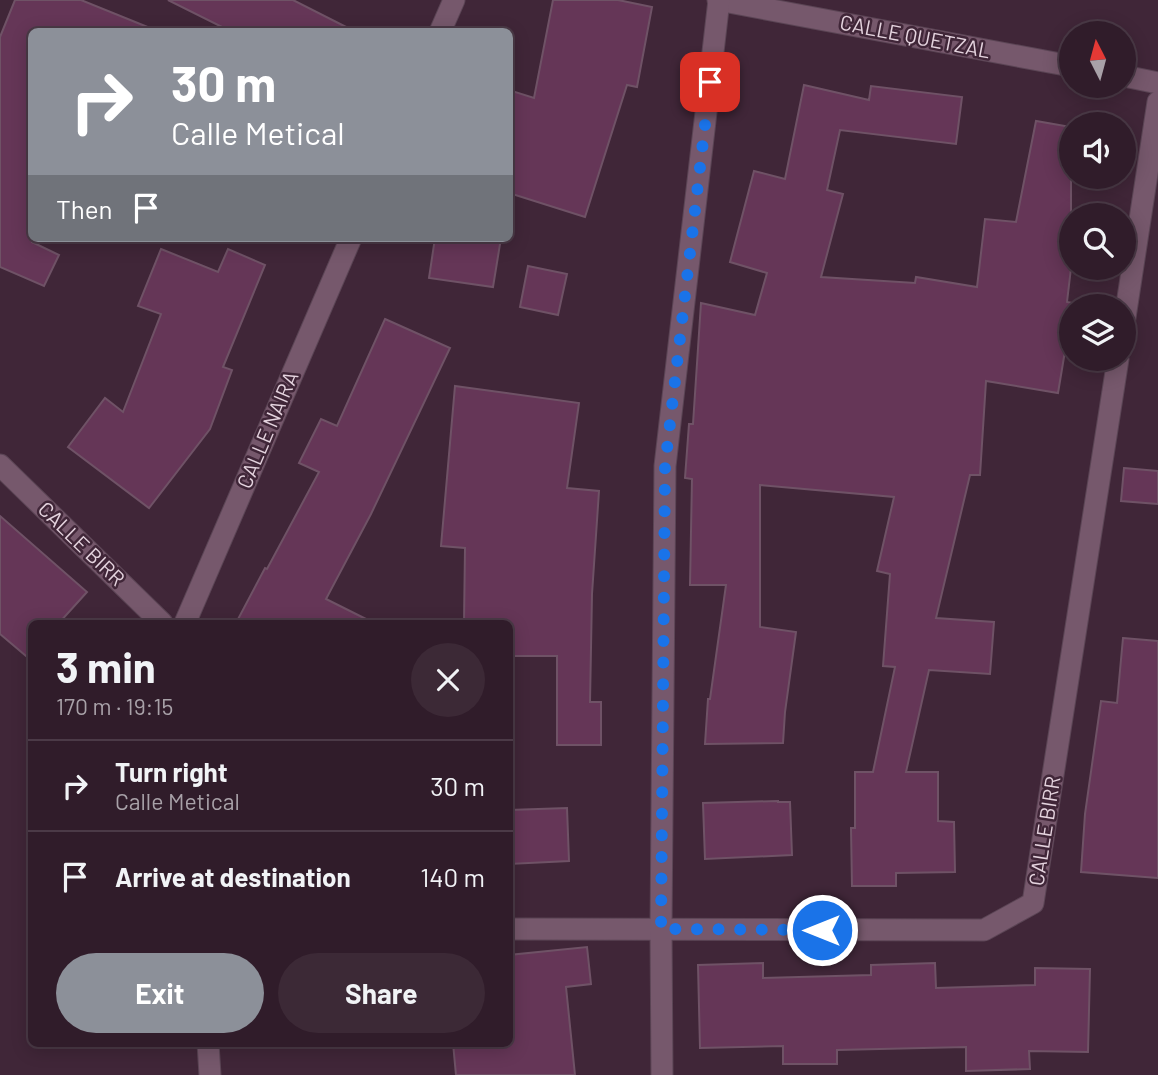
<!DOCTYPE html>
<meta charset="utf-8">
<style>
body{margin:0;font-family:Barlow,sans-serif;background:#3c2936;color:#f1f3f6;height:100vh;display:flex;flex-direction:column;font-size:26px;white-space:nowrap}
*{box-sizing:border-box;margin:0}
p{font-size:23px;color:#a8a1a8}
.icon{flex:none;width:38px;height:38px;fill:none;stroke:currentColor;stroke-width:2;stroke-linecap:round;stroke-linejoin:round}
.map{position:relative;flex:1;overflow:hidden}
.side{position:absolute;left:28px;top:620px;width:485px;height:427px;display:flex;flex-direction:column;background:#301c2a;border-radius:10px;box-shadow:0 4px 18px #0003,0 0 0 2px #4b3a47}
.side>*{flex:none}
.guide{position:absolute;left:28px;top:28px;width:485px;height:214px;border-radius:10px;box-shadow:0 4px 18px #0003,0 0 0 2px #4b3a47;background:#8c9099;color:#fff;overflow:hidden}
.needle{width:46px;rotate:354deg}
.controls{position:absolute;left:1059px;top:21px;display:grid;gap:14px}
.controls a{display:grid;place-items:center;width:77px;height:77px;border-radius:50%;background:#301c2a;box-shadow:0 4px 18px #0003,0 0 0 2px #4b3a47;font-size:35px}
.pin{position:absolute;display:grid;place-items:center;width:60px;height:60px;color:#fff;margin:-30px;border-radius:14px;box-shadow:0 4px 10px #0006}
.me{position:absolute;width:77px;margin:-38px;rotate:270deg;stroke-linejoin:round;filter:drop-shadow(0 0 5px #0008)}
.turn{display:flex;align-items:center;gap:24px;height:147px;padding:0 28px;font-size:32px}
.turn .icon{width:91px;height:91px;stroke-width:2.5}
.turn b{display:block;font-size:49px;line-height:60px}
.then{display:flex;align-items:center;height:66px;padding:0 28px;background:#0003;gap:14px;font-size:26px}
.round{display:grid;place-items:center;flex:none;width:74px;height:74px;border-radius:37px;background:#3c2936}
.headline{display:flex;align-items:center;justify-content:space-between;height:119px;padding:0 28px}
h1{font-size:42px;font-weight:700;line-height:52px}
.cta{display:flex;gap:14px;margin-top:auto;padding:14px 28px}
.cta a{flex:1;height:80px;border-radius:42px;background:#8c9099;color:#fff;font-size:28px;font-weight:700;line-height:80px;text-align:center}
.cta a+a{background:#3c2936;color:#f1f3f6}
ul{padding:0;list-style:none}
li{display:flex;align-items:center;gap:21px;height:91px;padding:0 28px;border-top:2px solid #4b3a47}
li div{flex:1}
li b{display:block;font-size:26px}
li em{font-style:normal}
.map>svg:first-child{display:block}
</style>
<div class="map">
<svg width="1158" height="1075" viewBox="0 0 1158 1075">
<rect width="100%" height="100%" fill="#402638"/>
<g fill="#653657" stroke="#6f5266" stroke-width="2">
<path d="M15 0H81L155 30V32H32V242L59 255 44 286 0 267V37Z"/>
<path d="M168 0H293L356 32H232Z"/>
<path d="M553 0H618L652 7 637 87 627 85 585 217 509 193V90L534 98Z"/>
<path d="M804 85 869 100 871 86 962 97 956 144 840 130 827 190 843 194 821 277 915 283 916 277 977 287 985 219 1016 222 1036 121 1071 127V268L1067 302 1073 303 1058 393 986 381 980 475H970L936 618 994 622 990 674 929 670 906 772H938V821L954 822 955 872 896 873V886H852L851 828H855V772H873L895 667 883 666 890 574 877 571 894 497 760 485V627L796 632 785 712 783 743 705 744 708 699H710L726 585H690L692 479 685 478 689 424H693L701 303 755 315 767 273 730 262 754 171 785 179Z"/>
<path d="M435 238H501L493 287 429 278Z"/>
<path d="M161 249 218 272 228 249 265 265 223 367 232 370 210 429 149 508 68 447 105 398 123 412 161 314 138 306Z"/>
<path d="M528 266 567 274 558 315 520 307Z"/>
<path d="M385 319 450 348 371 514 326 599 374 623H236L265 568 267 569 319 472 299 463 321 419 337 426Z"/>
<path d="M455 386 579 403 567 488 599 491 592 594 590 702H601V745H557V656H509V623H464L465 548 441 546Z"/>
<path d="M1124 468 1158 471V504L1121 501Z"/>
<path d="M0 516 87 592 59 623H32V661L0 634Z"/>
<path d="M1123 638 1158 641V878L1081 872 1085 814 1101 701 1117 703Z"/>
<path d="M778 801V802H790L792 855 705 859 703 803Z"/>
<path d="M567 808 569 861 509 864V810Z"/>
<path d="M587 947 591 984 566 987 575 1075H456L453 1043H509V955Z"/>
<path d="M763 963V978L871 975V965L935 963 936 988 1035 985V968L1090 969 1088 1052 1029 1051 1030 1069 966 1071V1047L837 1050V1064H783V1046L700 1048 698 965Z"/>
</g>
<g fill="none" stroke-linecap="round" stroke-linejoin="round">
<g stroke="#5b4555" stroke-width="23">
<g id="street">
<path d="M718 0 1071 66"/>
<path d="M440 32 454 0"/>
<path d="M1124 76 1158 83"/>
<path d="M1124 324 1158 102"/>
<path d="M0 465 162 623"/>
<path d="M185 623 351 238"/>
<path d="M509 929 984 930 1033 903 1118 359"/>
<path d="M208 1043 210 1075"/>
<path d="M662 1075 661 929 665 466 719 0"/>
</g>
</g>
<use href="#street" stroke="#76586c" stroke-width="21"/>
</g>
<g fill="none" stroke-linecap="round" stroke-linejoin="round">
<path stroke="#1a73e8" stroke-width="12" stroke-dasharray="0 21.6" d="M710 82 665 466 661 929 822 930"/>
</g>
<g text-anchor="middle" stroke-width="5" stroke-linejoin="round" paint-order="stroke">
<g font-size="21" fill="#e5d4df" stroke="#402638">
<text transform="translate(915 37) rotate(11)" y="7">CALLE QUETZAL</text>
<text transform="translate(268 430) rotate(-67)" y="7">CALLE NAIRA</text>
<text transform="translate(81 544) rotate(44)" y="7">CALLE BIRR</text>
<text transform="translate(1045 831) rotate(-81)" y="7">CALLE BIRR</text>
</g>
</g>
</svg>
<div class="controls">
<a><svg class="needle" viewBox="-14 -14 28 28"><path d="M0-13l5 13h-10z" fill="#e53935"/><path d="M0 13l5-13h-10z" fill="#a8a1a8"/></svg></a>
<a><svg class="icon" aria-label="sound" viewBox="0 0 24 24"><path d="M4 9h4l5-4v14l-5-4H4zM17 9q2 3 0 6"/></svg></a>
<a><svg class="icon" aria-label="search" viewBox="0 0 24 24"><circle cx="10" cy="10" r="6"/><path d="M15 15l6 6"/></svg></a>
<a><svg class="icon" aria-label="layers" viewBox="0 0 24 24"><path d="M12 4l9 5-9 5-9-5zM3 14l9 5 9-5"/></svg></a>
</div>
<div class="pin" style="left:710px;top:82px;background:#d93025"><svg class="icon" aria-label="arrive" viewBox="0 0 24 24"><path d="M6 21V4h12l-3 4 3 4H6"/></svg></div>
<svg class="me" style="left:822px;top:930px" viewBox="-20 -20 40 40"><circle r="17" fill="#1a73e8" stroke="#fff" stroke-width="3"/><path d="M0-11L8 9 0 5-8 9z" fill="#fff"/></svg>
<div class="guide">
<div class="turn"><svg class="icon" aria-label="right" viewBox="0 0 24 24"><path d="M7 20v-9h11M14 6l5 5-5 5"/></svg><div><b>30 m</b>Calle Metical</div></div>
<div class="then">Then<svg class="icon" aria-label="arrive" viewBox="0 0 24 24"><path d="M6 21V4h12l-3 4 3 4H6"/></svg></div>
</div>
<section class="side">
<div class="headline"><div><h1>3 min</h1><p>170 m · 19:15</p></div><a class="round"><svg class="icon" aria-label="close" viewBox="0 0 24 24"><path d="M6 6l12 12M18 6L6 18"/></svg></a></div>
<ul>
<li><svg class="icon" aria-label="right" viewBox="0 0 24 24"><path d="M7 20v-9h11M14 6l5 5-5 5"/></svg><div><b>Turn right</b><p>Calle Metical</p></div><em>30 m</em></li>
<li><svg class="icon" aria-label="arrive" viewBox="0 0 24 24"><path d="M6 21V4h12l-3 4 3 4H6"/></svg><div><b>Arrive at destination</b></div><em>140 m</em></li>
</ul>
<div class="cta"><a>Exit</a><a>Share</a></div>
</section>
</div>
